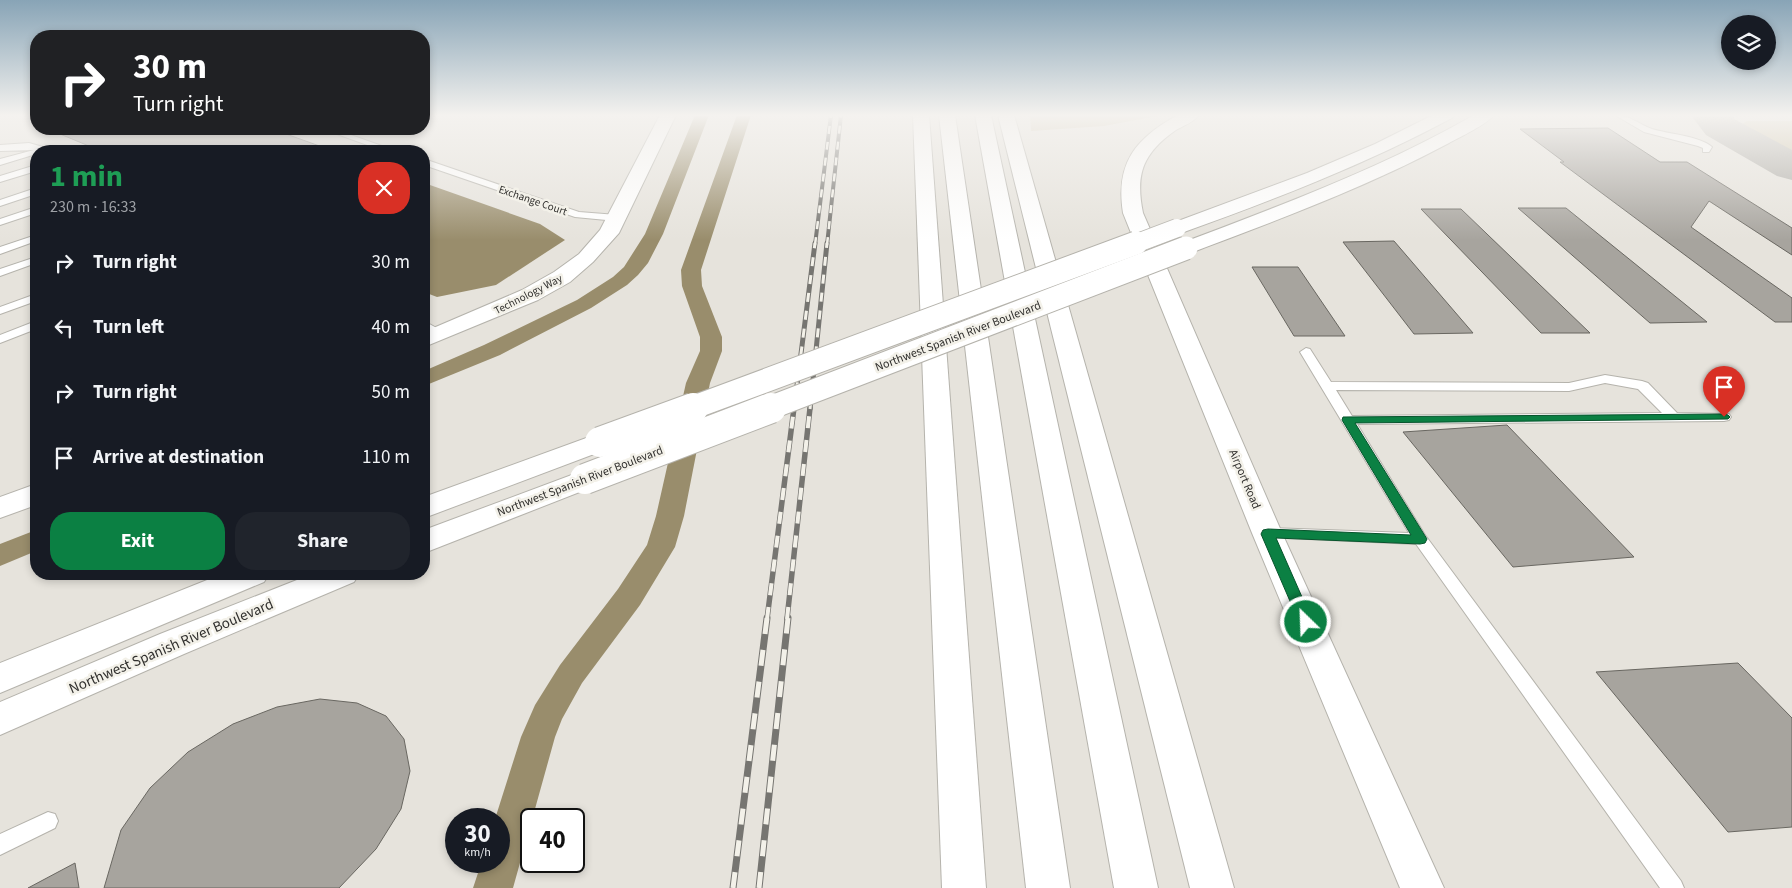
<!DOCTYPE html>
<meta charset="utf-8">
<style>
body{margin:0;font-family:"Source Sans 3",sans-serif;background:#20242c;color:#f1f3f6;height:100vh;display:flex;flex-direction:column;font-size:19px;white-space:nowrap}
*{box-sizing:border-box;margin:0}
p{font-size:16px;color:#9ea1a6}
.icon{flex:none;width:28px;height:28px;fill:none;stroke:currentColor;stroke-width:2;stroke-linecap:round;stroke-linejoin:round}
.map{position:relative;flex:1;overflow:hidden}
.drawer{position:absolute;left:30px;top:145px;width:400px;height:435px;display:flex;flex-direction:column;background:#171b24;border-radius:20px;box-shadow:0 2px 8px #0003}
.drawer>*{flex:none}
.top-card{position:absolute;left:30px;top:30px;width:400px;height:105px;border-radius:20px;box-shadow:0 2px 8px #0003;background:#202124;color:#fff;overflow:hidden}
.tools{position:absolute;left:1721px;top:15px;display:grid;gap:10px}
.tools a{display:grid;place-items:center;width:55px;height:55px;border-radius:50%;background:#171b24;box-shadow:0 2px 8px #0003;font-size:25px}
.speed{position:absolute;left:445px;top:808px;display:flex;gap:10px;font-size:25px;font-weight:700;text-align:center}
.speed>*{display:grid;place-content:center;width:65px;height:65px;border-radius:50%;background:#171b24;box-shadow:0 2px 8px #0003;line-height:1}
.speed small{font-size:12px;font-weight:400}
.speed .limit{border:2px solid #111;border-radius:8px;background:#fff;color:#111}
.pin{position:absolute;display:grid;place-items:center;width:42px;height:42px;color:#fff;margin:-51px -21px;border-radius:50% 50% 50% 0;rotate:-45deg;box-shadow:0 0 5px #0007}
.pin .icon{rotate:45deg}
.me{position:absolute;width:55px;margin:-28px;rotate:336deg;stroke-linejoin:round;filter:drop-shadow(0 0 4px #0008)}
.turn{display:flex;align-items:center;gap:18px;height:105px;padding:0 20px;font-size:22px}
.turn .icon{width:65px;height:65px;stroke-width:2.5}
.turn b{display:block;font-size:35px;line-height:42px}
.round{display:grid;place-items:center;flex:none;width:52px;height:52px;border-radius:20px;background:#20242c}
.headline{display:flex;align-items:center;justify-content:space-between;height:85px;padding:0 20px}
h1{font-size:30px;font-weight:700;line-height:38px;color:#1e9e55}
.action{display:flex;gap:10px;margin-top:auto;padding:10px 20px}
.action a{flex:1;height:58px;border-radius:20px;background:#0b8043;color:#fff;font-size:20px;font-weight:700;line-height:58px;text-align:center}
.action a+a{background:#20242c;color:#f1f3f6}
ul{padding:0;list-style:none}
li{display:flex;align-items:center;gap:15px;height:65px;padding:0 20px}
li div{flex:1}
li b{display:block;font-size:19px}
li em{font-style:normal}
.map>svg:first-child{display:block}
</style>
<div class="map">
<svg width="1792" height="888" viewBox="0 0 1792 888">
<rect width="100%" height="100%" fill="#e6e3dc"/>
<g fill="#cdc3a6">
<path d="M1030 115H1163L1104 126 1031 131Z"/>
<path d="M1747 121H1792V159L1742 131 1739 126Z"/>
</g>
<path fill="#998d6c" d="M430 185 540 224 565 240 496 285 437 297 424 292V187Z"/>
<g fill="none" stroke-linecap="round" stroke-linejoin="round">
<g fill="#998d6c" fill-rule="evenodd">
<path d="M695 115H709L663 234 648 263 638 275 627 285 591 308 500 355 424 386V371L484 345 577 300 613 277 624 267 645 234Z"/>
<path d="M737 115H751L701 270 702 286 722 337V351L710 383 684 516 675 547 640 605 582 683 562 719 555 737 513 888H473L482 861H499V819H495L521 737 535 705 560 665 618 589 647 545 656 516 686 383 700 351V337L682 286 681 270Z"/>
<path d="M36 530V551L0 566V544Z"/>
</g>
<path fill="#aeaca6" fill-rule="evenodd" d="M1695 115H1734V119L1792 150V180L1777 176 1706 135 1693 118Z"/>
</g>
<g fill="#a7a49e" stroke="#696761">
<path d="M1608 128 1660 162H1687L1792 228V255L1709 201 1691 227 1792 298V322H1775L1560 162H1564L1520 129Z"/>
<path d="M48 129H272L328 149 327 151H101Z"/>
<path d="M1518 208H1566L1707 322 1650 323Z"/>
<path d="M1421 209H1461L1590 333H1541Z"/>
<path d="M1394 241 1473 333 1414 334 1343 242Z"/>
<path d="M1252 267H1298L1345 336H1294Z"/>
<path d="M1507 425 1634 557 1513 567 1403 432Z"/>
<path d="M1738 663 1792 718V827L1728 832 1596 672Z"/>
<path d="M320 699 357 703 386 716 404 739 410 771 401 809 376 849 339 888H104L121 830 150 788 188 752 233 724 277 707Z"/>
<path d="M75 863 79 888H28Z"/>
</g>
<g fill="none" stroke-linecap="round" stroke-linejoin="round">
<g stroke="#b5b3ac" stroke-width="2">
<g id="lane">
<path d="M1615 115C1630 115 1638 124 1652 129 1668 134 1700 136 1712 147L1709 152H1703V148L1698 146 1644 132Z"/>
<path d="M323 129H334L396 151H384Z"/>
<path d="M29 143 57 151H36V154L0 165V159L34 150 0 151V145Z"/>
<path d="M424 159 579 212 617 215 622 218 617 221 575 217 424 165Z"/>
<path d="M36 165V171L0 182V176Z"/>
<path d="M36 188V194L0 206V200Z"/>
<path d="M36 207V213L0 225V219Z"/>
<path d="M36 235V241L0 254V247Z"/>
<path d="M36 257V263L0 276V269Z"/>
<path d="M36 294V301L0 314V307Z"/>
<path d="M36 321V329L0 343V335Z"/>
<path d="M424 321 442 331 444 334 442 337H434L424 329Z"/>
<path d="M1306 348 1310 349 1331 382 1569 383 1605 375 1642 381 1648 383 1677 413 1729 414 1731 417 1729 420 1724 421 1357 424 1425 535 1681 881 1684 888H1660L1416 544 1262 537 1259 533 1262 529 1267 528 1409 533 1300 352ZM1605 383 1638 389 1662 413 1352 416 1336 390 1569 391Z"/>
<path d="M48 812 55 814 58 821 55 828 0 855V834Z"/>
</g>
</g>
<g stroke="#b5b3ac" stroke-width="2">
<g id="secondary">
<path d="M660 115H676L619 233 593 262 570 282 538 300 424 347V332L522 290 554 272 579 254 600 230Z"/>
<path d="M1178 115H1199C1194 122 1183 126 1176 130 1143 153 1135 174 1143 213L1282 533 1444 888H1400L1252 533 1123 213C1115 163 1136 138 1178 115Z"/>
<path d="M1433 115H1454L1452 118C1366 164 1276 199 1184 232L1177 234 1170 232 1167 228 1170 224 1307 173 1375 144Z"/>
<path d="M1474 115H1494C1486 125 1460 137 1449 143 1367 187 1280 219 1193 252L1186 254 1179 252 1176 248 1179 244C1279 206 1380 169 1474 115Z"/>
<path d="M600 433 610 436 614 442 610 448 424 518V497Z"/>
<path d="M585 470 595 472 599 479 595 486 424 553V530Z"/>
<path d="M36 484V505L0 518V497Z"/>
<path d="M222 574H269L264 582 0 693V663Z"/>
<path d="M312 574H359L354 582 184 654 0 735V702L160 634Z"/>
</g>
</g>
<g stroke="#b5b3ac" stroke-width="2">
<g id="highway">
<path d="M913 115H929L986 888H942Z"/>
<path d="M939 115H955L1070 888H1026Z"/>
<path d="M975 115H991L1158 888H1114Z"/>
<path d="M998 115H1014L1234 888H1190Z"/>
</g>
</g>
<use href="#lane" fill="#fff" fill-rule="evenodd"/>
<use href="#secondary" fill="#fff" fill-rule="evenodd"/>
<use href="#highway" fill="#fff" fill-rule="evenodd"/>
<g stroke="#767571" stroke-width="4">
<g id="rail-far3">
<path d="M815 245 831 115"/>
<path d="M827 245 841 115"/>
</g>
</g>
<g stroke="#767571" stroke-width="5">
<g id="rail-far2">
<path d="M794 409 815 243"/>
<path d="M810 409 827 243"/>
</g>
</g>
<g stroke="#767571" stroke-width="5.5">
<g id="rail-far1">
<path d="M767 619 794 408"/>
<path d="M787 619 810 408"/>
</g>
</g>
<g stroke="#767571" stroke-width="7">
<g id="rail">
<path d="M733 888 767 618"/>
<path d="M759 888 788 618"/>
</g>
</g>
<use href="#rail-far3" stroke="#f3f1e9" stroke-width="2.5" stroke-dasharray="8" stroke-linecap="butt"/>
<use href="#rail-far2" stroke="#f3f1e9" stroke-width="3" stroke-dasharray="9" stroke-linecap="butt"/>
<use href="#rail-far1" stroke="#f3f1e9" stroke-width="4" stroke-dasharray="12" stroke-linecap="butt"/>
<use href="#rail" stroke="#f3f1e9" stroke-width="5" stroke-dasharray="16" stroke-linecap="butt"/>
<g stroke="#b5b3ac" stroke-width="20" stroke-linecap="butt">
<path id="secondary-bridge-far2" d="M1132 245 1177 228"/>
</g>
<g stroke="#b5b3ac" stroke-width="25" stroke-linecap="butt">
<g id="secondary-bridge-far1">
<path d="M689 409 1136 243"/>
<path d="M767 409 1186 248"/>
</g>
</g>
<g stroke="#b5b3ac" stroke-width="32" stroke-linecap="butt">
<g id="secondary-bridge">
<path d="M600 442 693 408"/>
<path d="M585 479 771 408"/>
</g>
</g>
<use href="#secondary-bridge-far2" stroke="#fff" stroke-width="18"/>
<use href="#secondary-bridge-far1" stroke="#fff" stroke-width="23"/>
<use href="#secondary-bridge" stroke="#fff" stroke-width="30"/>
</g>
<linearGradient id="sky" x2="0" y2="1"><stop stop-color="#88a4b6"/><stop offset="0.48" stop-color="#f4f2ef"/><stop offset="1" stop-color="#f4f2ef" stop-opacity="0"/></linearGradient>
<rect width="1792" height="240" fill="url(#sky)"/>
<path fill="#0b8043" stroke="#07532c" d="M1724 414 1728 415 1730 417 1728 419 1355 423 1427 539 1425 543 1420 544 1276 538 1313 622 1311 626 1306 628 1301 626 1299 622 1261 534 1263 530 1268 529 1411 535 1342 420 1343 417Z"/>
<g text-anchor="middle" stroke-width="5" stroke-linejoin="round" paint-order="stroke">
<g font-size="11" fill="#31302e" stroke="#f3f1e9">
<text transform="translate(533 200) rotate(19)" y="4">Exchange Court</text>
<text transform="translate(528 294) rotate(-27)" y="4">Technology Way</text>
</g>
<g font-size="12" fill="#31302e" stroke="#f3f1e9">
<text transform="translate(958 336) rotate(-21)" y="4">Northwest Spanish River Boulevard</text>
<text transform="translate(1245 479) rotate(67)" y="4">Airport Road</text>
<text transform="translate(580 481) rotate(-21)" y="4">Northwest Spanish River Boulevard</text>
</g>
<g font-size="15" fill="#31302e" stroke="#f3f1e9">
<text transform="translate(171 646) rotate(-23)" y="5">Northwest Spanish River Boulevard</text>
</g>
</g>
</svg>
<div class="tools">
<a><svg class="icon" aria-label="layers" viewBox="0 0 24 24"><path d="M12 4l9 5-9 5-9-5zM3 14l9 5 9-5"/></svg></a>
</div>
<div class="speed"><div>30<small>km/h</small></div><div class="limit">40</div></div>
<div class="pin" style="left:1724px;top:417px;background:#d93025"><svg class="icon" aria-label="arrive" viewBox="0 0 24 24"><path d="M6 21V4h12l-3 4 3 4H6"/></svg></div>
<svg class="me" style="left:1306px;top:622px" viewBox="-20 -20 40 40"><circle r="17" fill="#0b8043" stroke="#fff" stroke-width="3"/><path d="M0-11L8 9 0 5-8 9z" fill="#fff"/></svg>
<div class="top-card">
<div class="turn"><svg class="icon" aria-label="right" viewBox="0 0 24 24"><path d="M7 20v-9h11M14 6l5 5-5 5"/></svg><div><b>30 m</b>Turn right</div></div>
</div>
<section class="drawer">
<div class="headline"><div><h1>1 min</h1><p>230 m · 16:33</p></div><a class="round" style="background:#d93025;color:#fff"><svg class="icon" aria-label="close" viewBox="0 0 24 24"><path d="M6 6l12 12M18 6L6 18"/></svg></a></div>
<ul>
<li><svg class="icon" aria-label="right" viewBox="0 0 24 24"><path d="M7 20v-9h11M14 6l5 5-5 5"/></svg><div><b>Turn right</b></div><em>30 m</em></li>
<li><svg class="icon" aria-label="left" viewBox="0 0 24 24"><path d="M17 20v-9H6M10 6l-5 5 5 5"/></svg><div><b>Turn left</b></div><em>40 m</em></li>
<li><svg class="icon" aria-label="right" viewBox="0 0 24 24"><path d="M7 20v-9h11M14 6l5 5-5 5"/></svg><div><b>Turn right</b></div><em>50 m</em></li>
<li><svg class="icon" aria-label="arrive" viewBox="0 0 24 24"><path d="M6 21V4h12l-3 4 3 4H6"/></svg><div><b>Arrive at destination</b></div><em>110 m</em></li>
</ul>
<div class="action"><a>Exit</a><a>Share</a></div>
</section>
</div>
